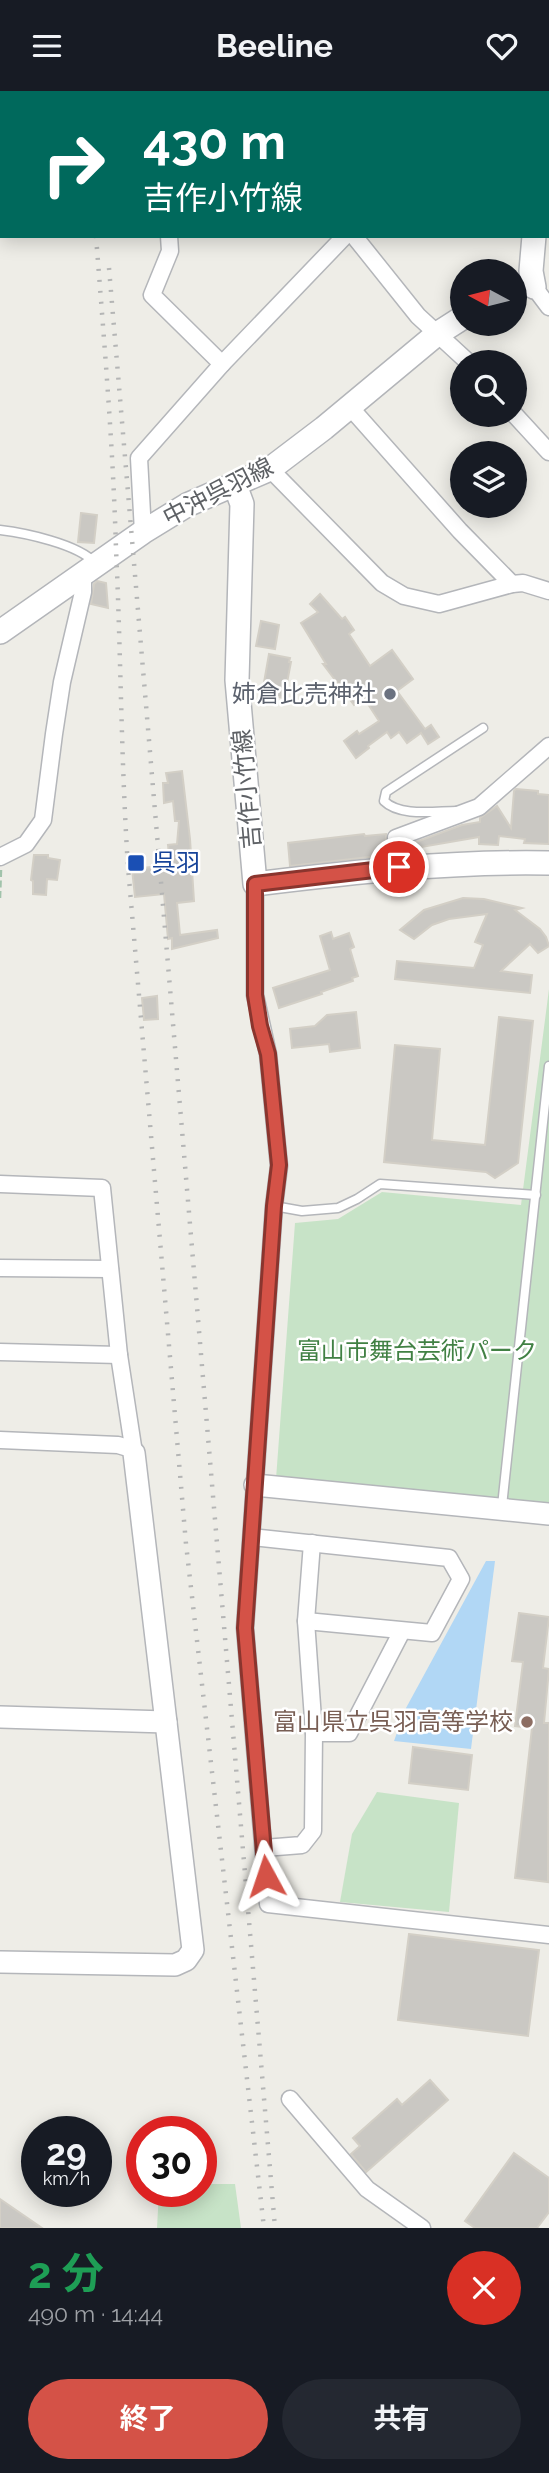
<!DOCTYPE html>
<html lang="ja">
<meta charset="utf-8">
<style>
body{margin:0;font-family:Raleway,"Noto Sans JP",sans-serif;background:#242831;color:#f1f3f6;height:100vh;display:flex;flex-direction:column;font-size:26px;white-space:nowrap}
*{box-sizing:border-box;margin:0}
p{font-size:23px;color:#9ea1a6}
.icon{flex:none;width:38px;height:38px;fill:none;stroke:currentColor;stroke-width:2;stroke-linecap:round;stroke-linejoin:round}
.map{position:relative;height:2137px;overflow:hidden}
.side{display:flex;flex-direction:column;background:#171b24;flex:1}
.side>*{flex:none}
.guide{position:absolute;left:0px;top:0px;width:550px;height:147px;box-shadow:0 4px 18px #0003;background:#00695c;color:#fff;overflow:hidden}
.needle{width:46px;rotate:277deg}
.controls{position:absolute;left:450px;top:168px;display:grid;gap:14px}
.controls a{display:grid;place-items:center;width:77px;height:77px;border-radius:50%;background:#171b24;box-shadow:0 4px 18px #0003;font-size:35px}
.speed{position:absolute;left:21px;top:2025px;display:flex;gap:14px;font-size:35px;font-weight:700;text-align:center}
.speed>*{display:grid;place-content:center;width:91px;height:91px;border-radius:50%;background:#171b24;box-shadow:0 4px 18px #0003;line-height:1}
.speed small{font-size:18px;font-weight:400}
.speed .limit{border:10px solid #d22;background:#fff;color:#111}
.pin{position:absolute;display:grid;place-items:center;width:60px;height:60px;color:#fff;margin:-30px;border:4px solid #fff;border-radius:50%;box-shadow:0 2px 7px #0007}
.me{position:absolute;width:77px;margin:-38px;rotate:355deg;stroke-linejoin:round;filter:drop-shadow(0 0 5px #0008)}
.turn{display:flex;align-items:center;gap:24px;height:147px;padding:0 28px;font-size:32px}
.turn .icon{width:91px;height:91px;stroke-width:2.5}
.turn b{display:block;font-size:49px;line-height:60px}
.round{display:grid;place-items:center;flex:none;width:74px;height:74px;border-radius:37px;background:#242831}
.head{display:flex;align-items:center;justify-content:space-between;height:119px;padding:0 28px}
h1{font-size:42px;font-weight:700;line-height:52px;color:#1e9e55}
.button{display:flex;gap:14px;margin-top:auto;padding:14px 28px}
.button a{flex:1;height:80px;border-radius:42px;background:#d45247;color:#fff;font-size:28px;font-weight:700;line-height:80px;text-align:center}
.button a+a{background:#242831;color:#f1f3f6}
header{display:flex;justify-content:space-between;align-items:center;height:91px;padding:0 28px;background:#171b24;font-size:32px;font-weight:700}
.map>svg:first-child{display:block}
</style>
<header><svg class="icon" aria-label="menu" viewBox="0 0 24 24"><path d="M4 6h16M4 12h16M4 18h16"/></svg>Beeline<svg class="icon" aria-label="heart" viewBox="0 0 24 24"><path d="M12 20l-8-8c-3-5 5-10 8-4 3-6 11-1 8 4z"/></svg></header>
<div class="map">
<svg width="549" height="2137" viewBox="0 0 549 2137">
<rect width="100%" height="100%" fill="#eeede7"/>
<g fill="#c7e3c7">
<path d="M549 898V1414L276 1388 295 1132 338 1128 382 1101 521 1114Z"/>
<path d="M377 1701 459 1712 449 1821 340 1811 352 1743Z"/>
<path d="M201 2093H235L241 2137H157L159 2100H201Z"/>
</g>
<path fill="#b1d7f5" d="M486 1470H495L471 1658 394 1650 406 1617Z"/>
<g fill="#cac8c3" stroke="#d3cfc6" stroke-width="2">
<path d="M81 422 97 424 94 452 78 451Z"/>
<path d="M97 490 106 492 108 517 91 513 94 493Z"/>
<path d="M320 503 342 528 345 526 354 539 349 543 370 575 392 559 413 588 397 600 425 638 431 634 439 646 428 653 421 642 407 652 399 641 391 647 387 641 368 655 369 657 356 667 344 650 357 640 359 643 379 630 364 607 354 614 323 573H326L301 532 318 521 310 513Z"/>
<path d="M261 530 279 534 275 558 256 555Z"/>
<path d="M269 563 290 567 289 571H291L284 607 262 603Z"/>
<path d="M182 680 190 748 194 810 177 812 180 844 217 839 218 847 172 858V847L168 848 164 803 135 806 132 778 162 775 161 765 169 764 168 754 177 753 179 730H175L173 710 164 712 163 692H168L166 682Z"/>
<path d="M516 698 538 700V703L549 704V753L524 752 525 748 499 745 498 754 479 753V746L421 756V762L408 763V754L462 734 480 731V727L497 715 511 737 514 700Z"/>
<path d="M364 743 365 745 386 743 387 764 290 775 288 752Z"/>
<path d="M34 764H48V767L60 769 57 789 47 788 46 804 33 803V790L31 789Z"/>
<path d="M463 807 484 808 522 817 515 819 540 838 546 846 549 855 538 862 530 853 501 880 532 884 530 902 395 888 397 870 474 877 483 854 475 851 487 823 449 828 432 834 414 848 400 839 424 819Z"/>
<path d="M331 841 333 848 349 842 354 856 350 858 358 885 352 887 353 890 321 901 322 903 279 917 273 897 330 879 320 845Z"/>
<path d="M157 905 158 928 144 929 142 907Z"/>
<path d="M356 921 360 957 330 961 329 953 292 957 290 938 315 935 327 924Z"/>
<path d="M499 926 533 930 518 1072 495 1087 486 1081 384 1071 395 954 440 958 432 1049 485 1054Z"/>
<path d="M519 1522 549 1526 543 1577 549 1578 544 1632H549L548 1791 515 1787 532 1637 515 1635 523 1571 512 1570Z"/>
<path d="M413 1656 472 1664 468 1699 409 1692Z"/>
<path d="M409 1843 539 1859 528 1945 398 1929Z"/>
<path d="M430 1989 448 2009 366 2081 351 2063 360 2055 353 2047 397 2008 402 2014Z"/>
<path d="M514 2062 549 2087V2121L537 2137H475L465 2130Z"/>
<path d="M0 2108 42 2137H0Z"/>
</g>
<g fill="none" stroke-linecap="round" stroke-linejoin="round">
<g stroke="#b4b6ba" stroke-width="11">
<g id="service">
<path d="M0 439C25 442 78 453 95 472"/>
<path d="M457 720C435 720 400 726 384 710L386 701 483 637"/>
<path d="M274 1115 302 1120 338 1117 357 1108 380 1093 536 1104"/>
<path d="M502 1415 549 975"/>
</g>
</g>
<g stroke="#b4b6ba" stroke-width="19">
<g id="minor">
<path d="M158 0V2"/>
<path d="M252 0V2"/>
<path d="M450 2V0"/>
<path d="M548 19H549"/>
<path d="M169 145 170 160 152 204 222 273"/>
<path d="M354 145 418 225 468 271"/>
<path d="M534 196 549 216"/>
<path d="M349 315 460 440 512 493"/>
<path d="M514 323 549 361"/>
<path d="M270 378 382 492 404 505 439 513 512 493 523 492 549 500"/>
<path d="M143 441 139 367 222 273 345 145"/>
<path d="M0 766 26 753 43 729 54 643 62 591 83 501V484"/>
<path d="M399 776 396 747 479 716 549 655"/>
<path d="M255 793V904L268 963 279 1075 274 1115 245 1537 268 1813 549 1844"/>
<path d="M0 1093 102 1097 119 1264 134 1362"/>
<path d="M0 1177 110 1178"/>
<path d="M0 1261 119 1264"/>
<path d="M0 1349 118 1354 128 1357 134 1362"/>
<path d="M252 1446 449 1467 461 1488 432 1542 306 1530"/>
<path d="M314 1642H349L402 1540"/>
<path d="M264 1757 302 1754 313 1740 314 1642 306 1530 312 1452"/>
<path d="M290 2008 367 2098 422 2137"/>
</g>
</g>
<g stroke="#b4b6ba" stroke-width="24">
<g id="tertiary">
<path d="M255 1394 549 1423"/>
<path d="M0 1626 166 1631"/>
<path d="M0 1871 175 1874 186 1869 193 1859 134 1362"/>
</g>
</g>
<g stroke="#b3b5b9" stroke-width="26">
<g id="secondary">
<path d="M544 2V0"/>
<path d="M534 196 531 180 534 145"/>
<path d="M235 394 242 413 237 589 255 793C353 781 450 770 549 772"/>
<path d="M0 541 143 441 187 414 270 378 324 337 437 243 462 227"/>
</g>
</g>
<g stroke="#a1c3ab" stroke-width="2.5" stroke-dasharray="7 3.5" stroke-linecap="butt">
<path d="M53 0V2"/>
<path d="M0 92 2 90"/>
<path d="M0 807 1 779"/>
</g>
<use href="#service" stroke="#fff" stroke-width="8"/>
<use href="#minor" stroke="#fff" stroke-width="16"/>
<use href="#tertiary" stroke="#fff" stroke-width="21"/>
<use href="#secondary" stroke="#fff" stroke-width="23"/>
<g stroke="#b4b5b5" stroke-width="4.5" stroke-dasharray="2 9" stroke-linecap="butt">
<path d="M85 0V2"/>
<path d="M96 145C104 249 113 353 116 458 121 564 121 670 128 776L186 1453 264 2137"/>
<path d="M109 177 275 2137"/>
</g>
</g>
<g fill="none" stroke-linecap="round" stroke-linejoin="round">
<g stroke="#8a352e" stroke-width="18">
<path id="route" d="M266 1785 245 1537 274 1115 279 1074 268 963 260 935 255 904V793L399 776"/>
</g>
<use href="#route" stroke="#d45247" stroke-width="12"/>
</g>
<circle fill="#6b7280" stroke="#fff" stroke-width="2.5" cx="390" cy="603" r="7"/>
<rect fill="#1a4fb4" stroke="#fff" stroke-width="2.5" x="127" y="763" width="18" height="18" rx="3.5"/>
<circle fill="#8d6e63" stroke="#fff" stroke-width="2.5" cx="527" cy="1631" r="7"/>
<g text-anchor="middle" stroke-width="5" stroke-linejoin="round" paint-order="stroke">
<g font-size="24" fill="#5e6165" stroke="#fff">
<text transform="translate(218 401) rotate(-27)" y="8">中沖呉羽線</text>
<text transform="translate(247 698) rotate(-95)" y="8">吉作小竹線</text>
</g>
<g font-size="24" fill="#5b616d" stroke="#fff" text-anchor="end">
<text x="376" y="611">姉倉比売神社</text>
</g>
<g font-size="24" fill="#164399" stroke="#fff" text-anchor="start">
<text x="152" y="780">呉羽</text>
</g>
<g font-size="24" fill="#418144" stroke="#fff">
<text x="417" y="1268">富山市舞台芸術パーク</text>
</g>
<g font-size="24" fill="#785e54" stroke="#fff" text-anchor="end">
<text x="513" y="1639">富山県立呉羽高等学校</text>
</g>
</g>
</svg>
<div class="controls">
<a><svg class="needle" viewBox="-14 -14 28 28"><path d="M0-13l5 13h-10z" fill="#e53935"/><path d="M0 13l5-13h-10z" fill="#9ea1a6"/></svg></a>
<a><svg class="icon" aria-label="search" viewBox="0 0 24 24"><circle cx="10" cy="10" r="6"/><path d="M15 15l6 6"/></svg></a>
<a><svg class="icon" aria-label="layers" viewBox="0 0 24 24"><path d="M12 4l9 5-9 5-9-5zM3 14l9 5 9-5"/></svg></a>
</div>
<div class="speed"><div>29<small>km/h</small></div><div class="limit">30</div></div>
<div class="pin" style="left:399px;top:776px;background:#d93025"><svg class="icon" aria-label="arrive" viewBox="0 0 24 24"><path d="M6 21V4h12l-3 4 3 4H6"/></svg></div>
<svg class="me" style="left:266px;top:1785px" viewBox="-20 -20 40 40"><path d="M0-17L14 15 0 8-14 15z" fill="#d45247" stroke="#fff" stroke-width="4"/></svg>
<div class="guide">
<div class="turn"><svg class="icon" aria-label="right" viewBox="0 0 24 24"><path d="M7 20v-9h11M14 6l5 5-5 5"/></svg><div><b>430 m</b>吉作小竹線</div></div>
</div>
</div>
<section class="side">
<div class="head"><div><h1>2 分</h1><p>490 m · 14:44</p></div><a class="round" style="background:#d93025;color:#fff"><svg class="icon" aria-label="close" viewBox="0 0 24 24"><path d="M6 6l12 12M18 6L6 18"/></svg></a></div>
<div class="button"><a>終了</a><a>共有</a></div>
</section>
